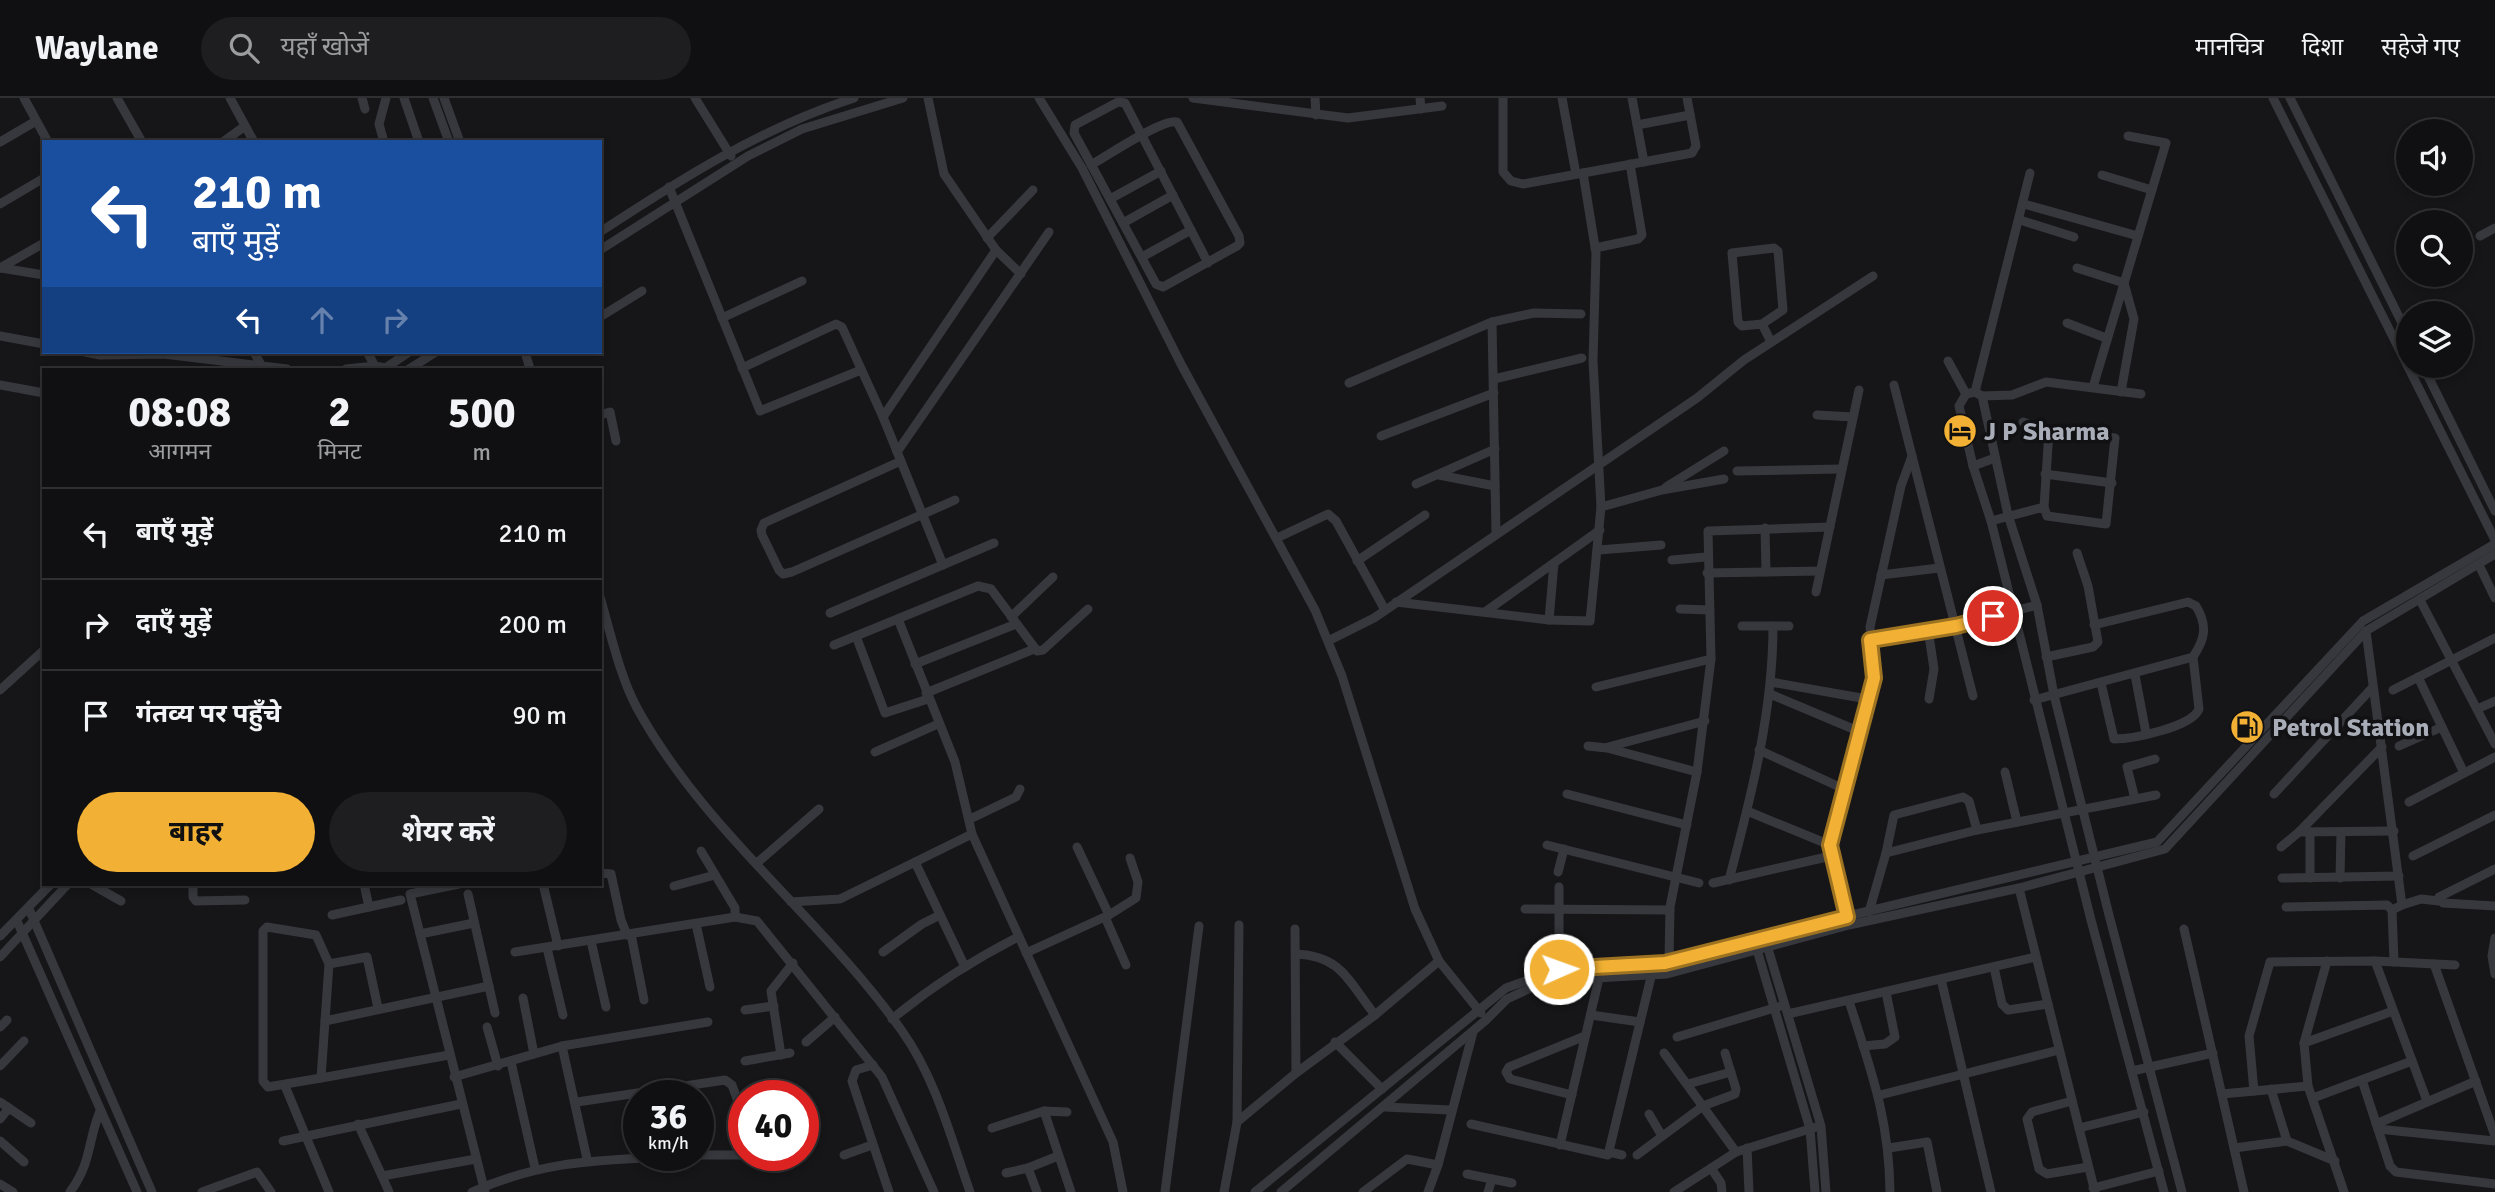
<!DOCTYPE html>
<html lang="hi">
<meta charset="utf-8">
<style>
body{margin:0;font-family:Signika,"Noto Sans Devanagari",sans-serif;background:#1e1e20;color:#f1f3f6;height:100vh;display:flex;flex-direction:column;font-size:26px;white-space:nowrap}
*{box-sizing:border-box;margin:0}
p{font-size:23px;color:#9c9d9f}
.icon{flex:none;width:38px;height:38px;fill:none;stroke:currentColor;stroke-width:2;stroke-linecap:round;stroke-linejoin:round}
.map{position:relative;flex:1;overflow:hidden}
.details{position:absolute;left:42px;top:270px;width:560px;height:518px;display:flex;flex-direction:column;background:#101012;border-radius:0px;box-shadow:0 4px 10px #0003,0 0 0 2px #303032}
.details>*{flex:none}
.hud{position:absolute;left:42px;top:42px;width:560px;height:214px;border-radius:0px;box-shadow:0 4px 10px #0003,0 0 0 2px #303032;background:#1a4fa0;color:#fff;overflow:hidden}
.buttons{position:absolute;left:2396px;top:21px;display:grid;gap:14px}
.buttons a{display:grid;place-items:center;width:77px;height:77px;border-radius:50%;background:#101012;box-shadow:0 4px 10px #0003,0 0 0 2px #303032;font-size:35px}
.speed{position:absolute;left:623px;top:982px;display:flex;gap:14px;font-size:35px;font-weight:700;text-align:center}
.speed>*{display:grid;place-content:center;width:91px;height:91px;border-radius:50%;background:#101012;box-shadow:0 4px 10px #0003,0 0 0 2px #303032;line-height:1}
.speed small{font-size:18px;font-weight:400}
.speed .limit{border:10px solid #d22;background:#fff;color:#111}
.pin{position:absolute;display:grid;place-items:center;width:60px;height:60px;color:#fff;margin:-30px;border:4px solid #fff;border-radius:50%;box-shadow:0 2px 7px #0007}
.me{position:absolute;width:77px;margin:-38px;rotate:88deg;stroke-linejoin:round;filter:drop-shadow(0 0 5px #0008)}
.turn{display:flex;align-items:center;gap:24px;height:147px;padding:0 35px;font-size:32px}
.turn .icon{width:91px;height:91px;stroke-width:2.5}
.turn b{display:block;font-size:49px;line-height:60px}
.lanes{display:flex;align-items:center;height:66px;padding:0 35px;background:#0003;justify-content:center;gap:35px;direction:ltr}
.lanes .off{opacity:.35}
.eta{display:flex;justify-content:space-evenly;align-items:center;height:119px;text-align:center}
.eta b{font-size:42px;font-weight:700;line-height:49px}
.button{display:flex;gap:14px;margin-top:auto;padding:14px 35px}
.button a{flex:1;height:80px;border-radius:42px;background:#f2b134;color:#111;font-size:28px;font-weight:700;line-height:80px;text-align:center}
.button a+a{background:#1e1e20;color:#f1f3f6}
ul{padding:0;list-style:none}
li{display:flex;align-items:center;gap:21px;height:91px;padding:0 35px;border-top:2px solid #303032}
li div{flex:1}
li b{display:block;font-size:26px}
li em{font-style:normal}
header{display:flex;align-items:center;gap:42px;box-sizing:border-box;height:98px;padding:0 35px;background:#101012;border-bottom:2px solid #303032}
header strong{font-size:33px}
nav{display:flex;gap:38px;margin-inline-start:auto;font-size:24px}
.search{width:490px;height:63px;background:#1e1e20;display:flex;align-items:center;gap:18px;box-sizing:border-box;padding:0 24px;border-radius:38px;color:#9c9d9f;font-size:26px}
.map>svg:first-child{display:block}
</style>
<header>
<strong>Waylane</strong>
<div class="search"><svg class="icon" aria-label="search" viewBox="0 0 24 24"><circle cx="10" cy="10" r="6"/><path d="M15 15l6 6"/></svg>यहाँ खोजें</div>
<nav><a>मानचित्र</a><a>दिशा</a><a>सहेजे गए</a></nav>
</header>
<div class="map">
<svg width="2495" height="1094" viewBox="0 0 2495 1094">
<rect width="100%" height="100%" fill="#161618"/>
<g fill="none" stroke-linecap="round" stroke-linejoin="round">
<g stroke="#37383d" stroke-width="9">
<path d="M24 0 48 44"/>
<path d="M117 0 142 44"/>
<path d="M230 0 254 44"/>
<path d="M362 0 365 11"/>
<path d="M404 0 419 44"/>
<path d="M433 0 449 44"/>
<path d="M444 0 460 44"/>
<path d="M695 0 731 58"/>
<path d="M1039 0 1082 70 1182 268 1315 512 1342 578 1415 811 1439 863 1481 915"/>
<path d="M1193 0 1348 20 1442 8"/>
<path d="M1315 0 1316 17"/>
<path d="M1420 0 1421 11"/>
<path d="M1503 0V74L1511 83 1523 86 1692 55 1696 48 1687 0"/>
<path d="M1562 0 1576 76"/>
<path d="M1632 0 1644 64"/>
<path d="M2273 0 2495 442"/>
<path d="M2290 0 2408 237"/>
<path d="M1637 27 1690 17"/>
<path d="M0 44 36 23"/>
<path d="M223 44 245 28"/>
<path d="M384 44 379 26 386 0"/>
<path d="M1091 67C1107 58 1163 20 1177 24L1239 138 1240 145 1237 148 1163 189 1156 186 1074 35 1075 27 1118 4 1125 5 1208 165"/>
<path d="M2102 77 2152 92"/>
<path d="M669 89 760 313 861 272"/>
<path d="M1110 101 1161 73"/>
<path d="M0 106 44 80"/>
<path d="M2024 106 2138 138"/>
<path d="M2020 122 2074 139"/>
<path d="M1123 125 1173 97"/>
<path d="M600 134C681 81 761 30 854 0"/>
<path d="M2480 138 2495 130"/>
<path d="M987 140 1033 92"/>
<path d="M1595 150 1638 141 1642 137 1630 66"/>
<path d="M600 152 748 58 802 31 903 0"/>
<path d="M996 152 1021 176"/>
<path d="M1142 159 1191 132"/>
<path d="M0 170 44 145"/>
<path d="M1 170 44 177"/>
<path d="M2077 170 2124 185 2134 221 2121 294"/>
<path d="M600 219 642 193"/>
<path d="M722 220 802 183"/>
<path d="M1492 224 1496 435"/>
<path d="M2067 225 2106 240"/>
<path d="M1762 226 1783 212 1778 153 1774 150 1732 155 1738 224 1742 228 1762 226 1771 244"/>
<path d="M0 238 44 246"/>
<path d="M85 254 100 257 164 256 287 271"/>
<path d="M254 254 261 267"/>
<path d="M367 254 375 268 391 271"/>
<path d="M525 254 530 271"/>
<path d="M1948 263 1966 296"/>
<path d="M2423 268 2495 413"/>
<path d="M742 270 836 226 842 229 883 319 943 467"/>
<path d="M346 271 375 268"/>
<path d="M384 271 409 254"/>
<path d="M409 271 436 254"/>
<path d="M1494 281 1582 260"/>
<path d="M1349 285 1492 224 1534 215 1581 216"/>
<path d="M0 287 44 295"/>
<path d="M1894 287 1973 598"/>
<path d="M2093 289 2166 45 2128 38"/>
<path d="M1975 294 2030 75"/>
<path d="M1982 298 2012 297 2046 284 2141 296"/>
<path d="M600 317 610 314 616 343"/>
<path d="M1817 317 1853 319"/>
<path d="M883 319 996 152 944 76 928 0"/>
<path d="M2023 324 2049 333"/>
<path d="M1381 338 1494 295"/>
<path d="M897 354 1049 134"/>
<path d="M901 363 764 425 761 432 762 437 779 472 783 476 792 474 955 402"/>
<path d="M1973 368 1995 360"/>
<path d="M1737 373 1841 371"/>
<path d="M2045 376 2112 385"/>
<path d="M1439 377 1495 388"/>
<path d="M1416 386 1495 351"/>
<path d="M1666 389 1724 353"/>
<path d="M1601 409 1662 392 1724 381"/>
<path d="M1991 423 2044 409 2049 333 2115 340 2106 426 2047 418 2044 409"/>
<path d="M1765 430 1766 474"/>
<path d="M1277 440 1328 416 1336 423 1385 512"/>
<path d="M1599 452 1661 447"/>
<path d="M1672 462 1706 459"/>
<path d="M1357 463 1425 417"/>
<path d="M2479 467 2495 500"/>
<path d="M1707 475 1820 473"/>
<path d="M1881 477 1939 470"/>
<path d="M1816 494 1859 292"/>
<path d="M600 499C610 533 620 579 637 610 704 733 822 820 902 933 936 981 951 1040 970 1094"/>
<path d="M2420 502 2495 646"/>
<path d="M1396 504 1549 522 1590 523 1601 409 1593 263 1596 155 1583 75"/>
<path d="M1680 511 1710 512"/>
<path d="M1485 514 1600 432"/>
<path d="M830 515 994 445"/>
<path d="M1011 519 1053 479"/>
<path d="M898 521 955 664 972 736 1113 1044 1123 1094"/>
<path d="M1549 522 1554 465"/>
<path d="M1742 528H1789"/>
<path d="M1928 531 1934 571 1929 601"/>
<path d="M2366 533 2402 807 2392 812 2394 864"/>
<path d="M856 538 885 615 928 601"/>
<path d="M1870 542 1956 528 2037 507"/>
<path d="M1328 543 1374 520 1697 300 1744 262 1873 178"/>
<path d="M834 547 978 488 991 491 1037 553 1043 552 1088 511"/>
<path d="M2046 559 2093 549 2098 544 2088 488 2077 455"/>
<path d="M915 566 1016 526"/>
<path d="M2135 577 2146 635"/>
<path d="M2418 579 2464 675"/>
<path d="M1771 584 1867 601"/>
<path d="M2101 585 2114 641C2133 641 2192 629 2199 611L2193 559"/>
<path d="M1596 589 1711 561"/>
<path d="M0 592 44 552"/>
<path d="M2393 592 2495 540"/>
<path d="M926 595 1034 551"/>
<path d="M1770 596 1858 633"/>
<path d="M2034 602 2193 559C2205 541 2208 528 2196 508L2188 504 2094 527"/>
<path d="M2477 611 2495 603"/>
<path d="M1588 648 1607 650 1697 674"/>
<path d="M2399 648 2442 629"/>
<path d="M1608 649 1705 623"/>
<path d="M1759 652 1844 691"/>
<path d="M875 654 938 626"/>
<path d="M2005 674 2017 724"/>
<path d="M1567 696 1687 727"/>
<path d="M2274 696 2373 589"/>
<path d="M2135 701 2127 669 2155 661"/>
<path d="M2409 704 2495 659"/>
<path d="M1747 713 1830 747"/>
<path d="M970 721 1016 699 1020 691"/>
<path d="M2299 734 2394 733"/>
<path d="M2310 734V780"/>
<path d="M1547 747 1699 785"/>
<path d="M1077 749 1109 817"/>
<path d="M2281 749 2299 734 2382 649"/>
<path d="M701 753 735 810V819"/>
<path d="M1886 755 1894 717 1963 699 1969 703 1977 732"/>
<path d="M2413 758 2495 717"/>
<path d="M915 764 965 869"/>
<path d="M757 765 819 711"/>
<path d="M2495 771 2439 799 2443 805 2495 808"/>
<path d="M1558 774 1564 751"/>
<path d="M600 775 611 776 621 822 627 837"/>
<path d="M2282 780 2399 778"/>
<path d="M2340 780 2341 734"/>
<path d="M1729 782C1751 699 1773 614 1773 528"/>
<path d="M1713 785 1831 758"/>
<path d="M91 786 121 803"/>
<path d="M193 786V799L196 803 245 802"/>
<path d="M364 786 369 809"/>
<path d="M459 786 410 796 485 1094"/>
<path d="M543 786 558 848"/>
<path d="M674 788 715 777"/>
<path d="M2019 790 2095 1094"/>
<path d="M468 796 495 915"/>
<path d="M791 804 840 801 972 736"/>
<path d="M2402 807 2421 801 2439 803"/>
<path d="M2286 809 2387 807 2392 812"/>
<path d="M29 811 152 1094"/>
<path d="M1525 811 1670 812"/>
<path d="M1869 814 1886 755 1977 732 2156 697"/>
<path d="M332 817 401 802"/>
<path d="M1105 819 1126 867"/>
<path d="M1847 819 1830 747 1874 580 1870 529 1901 388 1912 358"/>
<path d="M17 823 137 1094"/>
<path d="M696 826 710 889"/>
<path d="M267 829 316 837 329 866 321 980 268 989 263 983V833Z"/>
<path d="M2184 831 2244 1094"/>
<path d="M420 836 474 825"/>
<path d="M631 836 644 902"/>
<path d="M0 838 51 786"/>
<path d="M2495 840 2492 858 2495 876"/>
<path d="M591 843 606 909"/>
<path d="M1766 844 1821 1028 1826 1094"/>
<path d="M1755 845 1810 1031 1815 1094"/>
<path d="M547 850 563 917"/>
<path d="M515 854 735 819 757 823 882 979 934 1094"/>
<path d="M883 854 922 826 940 817"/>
<path d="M1026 855 1109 817 1136 800 1138 784 1130 760"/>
<path d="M1296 856C1342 858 1348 883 1375 917"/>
<path d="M0 859 68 786"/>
<path d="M2327 863 2304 945 2308 988 2344 1094"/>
<path d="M2375 863 2427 1003"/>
<path d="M1669 864 1670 809 1697 674 1711 561 1708 433 1830 429"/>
<path d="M329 866 367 859 378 910"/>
<path d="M2434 866 2495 1038"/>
<path d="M1994 869 2002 906 2008 912 2048 906"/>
<path d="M1559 871V789"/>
<path d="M1941 881 1991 1094"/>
<path d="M523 900 534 956"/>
<path d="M1849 903C1871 973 1889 1019 1890 1094"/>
<path d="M745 912 774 908"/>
<path d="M1788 916 2036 859"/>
<path d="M1591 917 1640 924"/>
<path d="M892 921C931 889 973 862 1018 839"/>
<path d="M325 923 489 888"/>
<path d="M0 929 7 922"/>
<path d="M487 929 498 968"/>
<path d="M1677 939 1781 908"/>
<path d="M806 944 835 919"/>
<path d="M1335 944 1382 991"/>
<path d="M2304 945 2393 913"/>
<path d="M562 948 587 1061"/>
<path d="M1863 948 1885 946 1895 939 1886 894"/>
<path d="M1664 955 1736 1054"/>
<path d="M781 957 771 893 793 865"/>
<path d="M745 963 790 955"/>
<path d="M511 964 535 1070"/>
<path d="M873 967 856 972 852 983 889 1094"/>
<path d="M0 968 24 943"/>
<path d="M2132 973 2213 955"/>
<path d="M1296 975 1375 917 1439 863"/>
<path d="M454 979 562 948 708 924"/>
<path d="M321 980 449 957"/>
<path d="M2362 982 2390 1068 2396 1074 2495 1086"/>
<path d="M1688 986 1731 974"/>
<path d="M285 988 329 1094"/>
<path d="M2271 991 2287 1043"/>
<path d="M2254 993 2249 938 2270 864 2375 863 2455 867"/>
<path d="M2222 996 2308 988"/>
<path d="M1572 997 1510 981 1506 974 1509 969 1585 938"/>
<path d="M1880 997 2059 952"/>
<path d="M2313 1000 2412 963"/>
<path d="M2072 1003 2032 1014 2027 1021 2039 1071 2047 1076 2088 1069"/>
<path d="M0 1004 31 1025"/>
<path d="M577 1004 725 982 732 987 744 1020"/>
<path d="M1385 1009 1450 1012"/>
<path d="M1044 1013 1071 1094"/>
<path d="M1649 1016 1662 1038"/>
<path d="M0 1021 9 1010"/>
<path d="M1237 1024 1296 975 1295 831"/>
<path d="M358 1026 382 1078 476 1061"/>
<path d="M1471 1026 1608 1057 1651 879"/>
<path d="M2376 1026 2476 983"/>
<path d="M992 1030 1044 1013 1067 1014"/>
<path d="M2079 1030 2144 1014"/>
<path d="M2378 1031 2495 1043"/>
<path d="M0 1043 24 1064"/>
<path d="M283 1043 461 1006"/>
<path d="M698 1044 703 1056"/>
<path d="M1560 1047 1599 880"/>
<path d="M1747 1050 1749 1094"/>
<path d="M1889 1050 1927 1044 1937 1094"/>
<path d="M2234 1050 2287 1043 2335 1063"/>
<path d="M1609 1054 1622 1057"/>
<path d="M698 1057H752"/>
<path d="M844 1057 872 1047"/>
<path d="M1637 1057 1703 1008 1735 996 1736 991 1725 955"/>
<path d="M1438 1067 1473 934"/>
<path d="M1711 1070 1721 1085 1722 1094"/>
<path d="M1006 1075 1028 1070"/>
<path d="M1467 1076 1512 1085"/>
<path d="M382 1078 389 1094"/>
<path d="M0 1086 13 1094"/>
<path d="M2093 1090 2159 1073"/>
<path d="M70 1094C92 1064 87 1045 100 1013"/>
<path d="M202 1094 257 1074 271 1094"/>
<path d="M472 1094C553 1058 611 1063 696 1057"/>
<path d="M1037 1094 1028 1070 1058 1058"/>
<path d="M1165 1094 1199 828"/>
<path d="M1224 1094 1237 1024 1239 827"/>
<path d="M1255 1094 1506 890 1559 871 1668 865 1806 828 2157 744 2363 523 2495 446"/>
<path d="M1281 1094 1486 922 1507 901 1535 888 1560 882 1667 876 1849 827 2019 790 2165 751 2366 533 2495 456"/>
<path d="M1363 1094 1407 1061 1438 1067 1428 1094"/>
<path d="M1488 1094 1492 1081"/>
<path d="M1674 1094 1736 1054 1816 1029"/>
<path d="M2164 1094 2091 822 1991 423 1973 368 1959 308 1966 296 1975 294 1982 298 2008 417 2037 507 2054 597 2109 817 2182 1094"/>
</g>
</g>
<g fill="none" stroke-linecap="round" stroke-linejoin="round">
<g stroke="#9d7322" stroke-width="18">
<path id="route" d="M1559 871 1665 865 1847 819 1830 747 1874 580 1870 542 1956 528 1993 518"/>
</g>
<use href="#route" stroke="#f2b134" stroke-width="12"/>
</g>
<defs>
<g id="hotel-disc" transform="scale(1.75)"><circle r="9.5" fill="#f2b134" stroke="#111113"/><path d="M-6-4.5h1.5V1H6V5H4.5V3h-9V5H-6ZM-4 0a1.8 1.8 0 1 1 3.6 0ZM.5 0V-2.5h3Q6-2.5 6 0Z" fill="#111"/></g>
<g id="fuel-disc" transform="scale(1.75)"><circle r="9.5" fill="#f2b134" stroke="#111113"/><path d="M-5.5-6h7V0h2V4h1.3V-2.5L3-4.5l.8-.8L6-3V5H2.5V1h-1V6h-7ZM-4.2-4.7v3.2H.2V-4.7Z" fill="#111"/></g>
</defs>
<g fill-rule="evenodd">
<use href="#hotel-disc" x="1960" y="333"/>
<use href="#fuel-disc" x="2247" y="629"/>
</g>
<g text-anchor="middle" stroke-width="7" stroke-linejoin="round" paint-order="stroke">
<g font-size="26" font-weight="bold" fill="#a8adb8" stroke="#111113" text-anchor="start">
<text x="1984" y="342">J P Sharma</text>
<text x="2272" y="638">Petrol Station</text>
</g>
</g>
</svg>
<div class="buttons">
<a><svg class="icon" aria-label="sound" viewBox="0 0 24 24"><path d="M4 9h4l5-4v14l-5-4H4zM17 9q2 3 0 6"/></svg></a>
<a><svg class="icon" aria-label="search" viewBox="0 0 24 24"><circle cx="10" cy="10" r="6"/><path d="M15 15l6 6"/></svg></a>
<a><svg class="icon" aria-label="layers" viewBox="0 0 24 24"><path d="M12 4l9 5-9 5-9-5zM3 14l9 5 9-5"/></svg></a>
</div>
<div class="speed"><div>36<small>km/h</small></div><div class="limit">40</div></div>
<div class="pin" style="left:1993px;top:518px;background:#d93025"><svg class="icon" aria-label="arrive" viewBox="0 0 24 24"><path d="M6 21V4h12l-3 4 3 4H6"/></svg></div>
<svg class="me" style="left:1559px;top:871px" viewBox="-20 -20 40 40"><circle r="17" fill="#f2b134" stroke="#fff" stroke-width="3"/><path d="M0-11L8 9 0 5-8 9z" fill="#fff"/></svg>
<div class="hud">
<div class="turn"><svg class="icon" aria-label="left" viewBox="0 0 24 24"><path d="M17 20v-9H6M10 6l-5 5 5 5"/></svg><div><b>210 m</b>बाएँ मुड़ें</div></div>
<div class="lanes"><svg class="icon" aria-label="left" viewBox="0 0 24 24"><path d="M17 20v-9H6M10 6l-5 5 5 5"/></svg><svg class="icon off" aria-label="ahead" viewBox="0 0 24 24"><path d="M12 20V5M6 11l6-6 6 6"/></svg><svg class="icon off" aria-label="right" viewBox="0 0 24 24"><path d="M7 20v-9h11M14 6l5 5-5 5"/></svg></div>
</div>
<section class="details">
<div class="eta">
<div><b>08:08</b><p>आगमन</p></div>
<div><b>2</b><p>मिनट</p></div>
<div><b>500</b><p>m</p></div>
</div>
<ul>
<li><svg class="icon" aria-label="left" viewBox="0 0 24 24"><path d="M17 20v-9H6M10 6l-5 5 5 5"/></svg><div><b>बाएँ मुड़ें</b></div><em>210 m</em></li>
<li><svg class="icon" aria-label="right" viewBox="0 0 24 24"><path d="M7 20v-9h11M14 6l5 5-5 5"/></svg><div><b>दाएँ मुड़ें</b></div><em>200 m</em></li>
<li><svg class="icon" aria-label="arrive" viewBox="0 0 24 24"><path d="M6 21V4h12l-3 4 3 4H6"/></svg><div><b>गंतव्य पर पहुँचे</b></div><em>90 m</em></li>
</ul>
<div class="button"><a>बाहर</a><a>शेयर करें</a></div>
</section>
</div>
